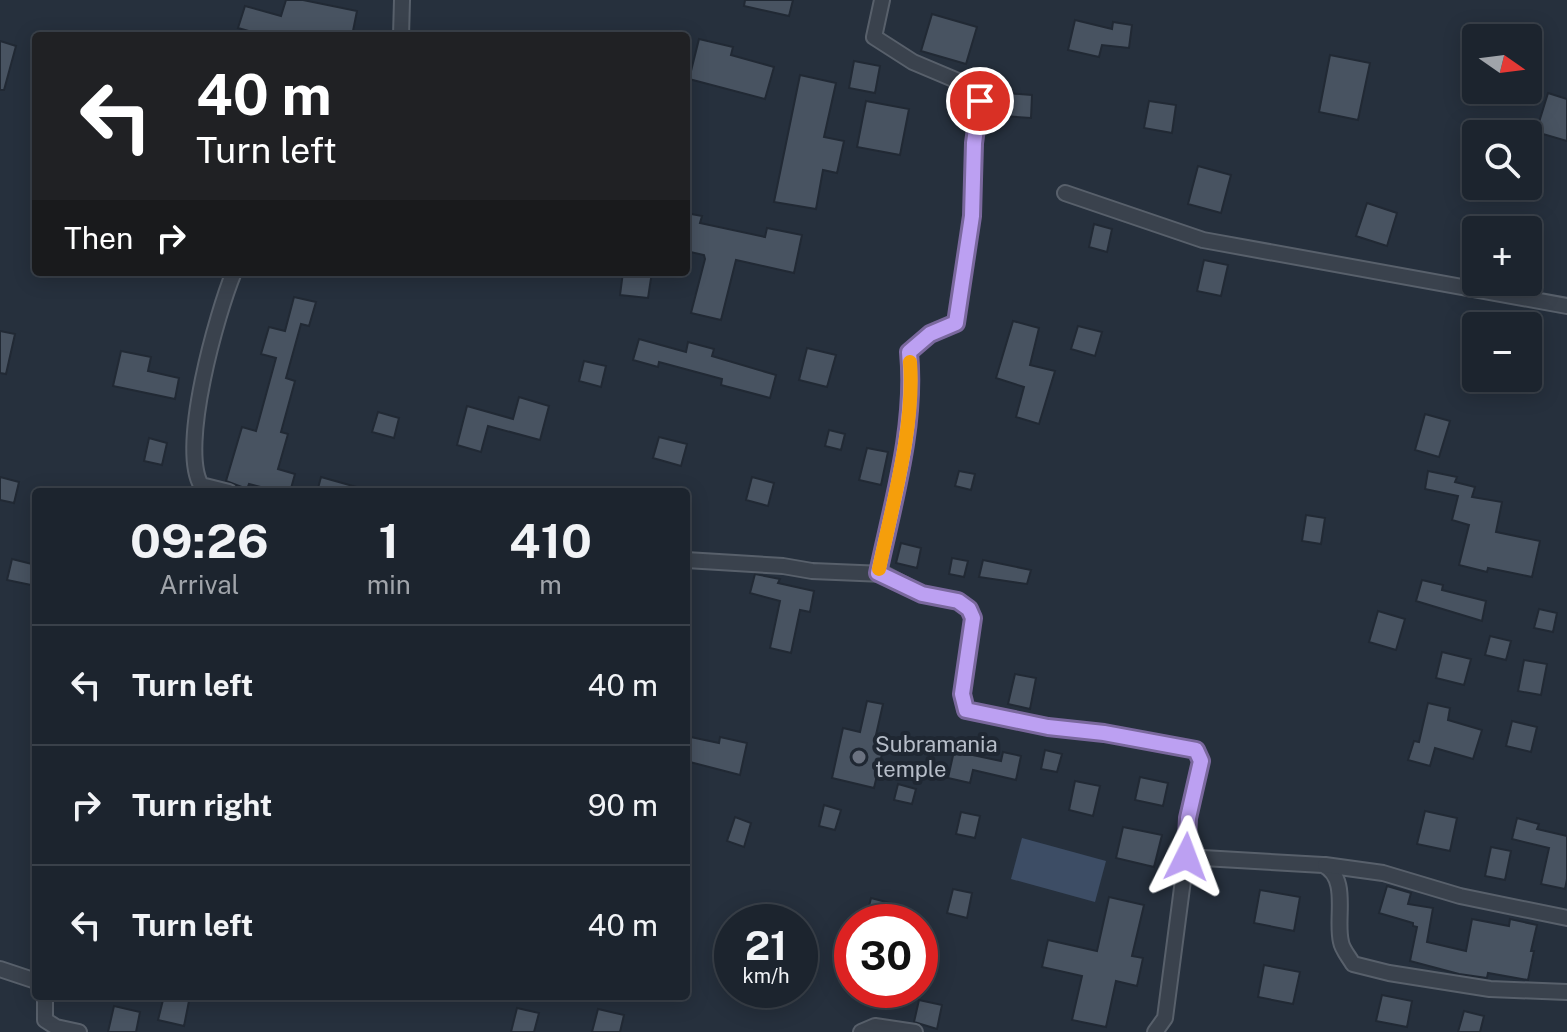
<!DOCTYPE html>
<meta charset="utf-8">
<style>
body{margin:0;font-family:"Public Sans",sans-serif;background:#29303a;color:#f1f3f6;height:100vh;display:flex;flex-direction:column;font-size:30px;white-space:nowrap}
*{box-sizing:border-box;margin:0}
p{font-size:26px;color:#a0a4aa}
.icon{flex:none;width:44px;height:44px;fill:none;stroke:currentColor;stroke-width:2;stroke-linecap:round;stroke-linejoin:round}
.map{position:relative;flex:1;overflow:hidden}
.drawer{position:absolute;left:32px;top:488px;width:658px;height:512px;display:flex;flex-direction:column;background:#1c242e;border-radius:8px;box-shadow:0 4px 20px #0003,0 0 0 2px #3a414a}
.drawer>*{flex:none}
.top-card{position:absolute;left:32px;top:32px;width:658px;height:244px;border-radius:8px;box-shadow:0 4px 20px #0003,0 0 0 2px #3a414a;background:#202124;color:#fff;overflow:hidden}
.needle{width:52px;rotate:104deg}
.controls{position:absolute;left:1462px;top:24px;display:grid;gap:16px}
.controls a{display:grid;place-items:center;width:80px;height:80px;border-radius:8px;background:#1c242e;box-shadow:0 4px 20px #0003,0 0 0 2px #3a414a;font-size:40px}
.speed{position:absolute;left:714px;top:904px;display:flex;gap:16px;font-size:40px;font-weight:700;text-align:center}
.speed>*{display:grid;place-content:center;width:104px;height:104px;border-radius:50%;background:#1c242e;box-shadow:0 4px 20px #0003,0 0 0 2px #3a414a;line-height:1}
.speed small{font-size:20px;font-weight:400}
.speed .limit{border:12px solid #d22;background:#fff;color:#111}
.pin{position:absolute;display:grid;place-items:center;width:68px;height:68px;color:#fff;margin:-34px;border:4px solid #fff;border-radius:50%;box-shadow:0 2px 8px #0007}
.me{position:absolute;width:88px;margin:-44px;rotate:3deg;stroke-linejoin:round;filter:drop-shadow(0 0 6px #0008)}
.turn{display:flex;align-items:center;gap:28px;height:168px;padding:0 32px;font-size:36px}
.turn .icon{width:104px;height:104px;stroke-width:2.5}
.turn b{display:block;font-size:56px;line-height:68px}
.then{display:flex;align-items:center;height:76px;padding:0 32px;background:#0003;gap:16px;font-size:30px}
.eta{display:flex;justify-content:space-evenly;align-items:center;height:136px;text-align:center}
.eta b{font-size:48px;font-weight:700;line-height:56px}
ul{padding:0;list-style:none}
li{display:flex;align-items:center;gap:24px;height:120px;padding:0 32px;border-top:2px solid #3a414a}
li div{flex:1}
li b{display:block;font-size:30px}
li em{font-style:normal}
.map>svg:first-child{display:block}
</style>
<div class="map">
<svg width="1567" height="1032" viewBox="0 0 1567 1032">
<rect width="100%" height="100%" fill="#26303d"/>
<path fill="#3d4d65" d="M1022 838 1106 861 1095 902 1011 879Z"/>
<g fill="#485361" stroke="#212934" stroke-width="2">
<path d="M286 0H303L357 11 352 36H267L238 28 245 6 281 16Z"/>
<path d="M745 0H793L789 16 744 6Z"/>
<path d="M932 14 977 27 966 64 921 51Z"/>
<path d="M1075 20 1112 29 1113 22 1132 25 1129 48 1102 45 1099 57 1068 50Z"/>
<path d="M699 39 733 47 731 55 774 67 765 99 689 79Z"/>
<path d="M0 41 16 46 4 90H0Z"/>
<path d="M1330 55 1370 63 1358 120 1319 112Z"/>
<path d="M854 61 880 66 875 93 849 88Z"/>
<path d="M800 75 836 83 824 137 844 141 837 173 823 170 816 209 774 202Z"/>
<path d="M1005 93 1032 95 1031 118 1003 116Z"/>
<path d="M1548 93 1567 99V141L1536 132Z"/>
<path d="M866 101 909 109 900 155 857 147Z"/>
<path d="M1149 101 1176 105 1172 133 1144 128Z"/>
<path d="M1198 166 1231 175 1221 213 1188 204Z"/>
<path d="M1367 203 1397 213 1387 246 1356 236Z"/>
<path d="M686 213 702 216 700 223 765 237 767 228 802 235 794 273 736 260 721 320 691 313 705 259 704 255 686 251Z"/>
<path d="M1094 224 1112 229 1107 252 1089 247Z"/>
<path d="M1204 260 1228 265 1221 296 1197 291Z"/>
<path d="M623 272H652L648 298 620 295Z"/>
<path d="M294 297 316 302 309 326 301 324 286 378 295 381 281 432 288 434 278 469 295 474 290 492H280L249 484 247 489 226 481 242 427 256 431 276 358 261 354 269 327 285 331Z"/>
<path d="M1013 321 1039 328 1030 365 1055 371 1039 424 1016 417 1024 387 996 378Z"/>
<path d="M1078 326 1102 332 1095 356 1071 349Z"/>
<path d="M0 331 15 334 6 374 0 373Z"/>
<path d="M639 339 686 352 688 342 714 349 712 356 776 375 770 398 721 385 722 379 659 362 658 367 633 360Z"/>
<path d="M807 348 836 355 827 387 799 380Z"/>
<path d="M121 351 151 357 148 371 179 378 175 399 113 386Z"/>
<path d="M584 361 606 366 601 387 579 381Z"/>
<path d="M519 397 549 406 540 440 488 426 481 452 457 445 467 406 513 419Z"/>
<path d="M378 412 399 418 394 438 372 432Z"/>
<path d="M1425 414 1450 421 1439 457 1415 450Z"/>
<path d="M829 430 845 434 841 450 825 446Z"/>
<path d="M659 437 687 444 681 466 653 458Z"/>
<path d="M149 438 167 443 162 465 144 461Z"/>
<path d="M867 448 888 452 881 485 859 480Z"/>
<path d="M959 471 975 474 971 490 955 486Z"/>
<path d="M1428 471 1457 477 1455 482 1475 487 1472 497 1502 502 1496 532 1540 541 1532 577 1488 568 1487 572 1459 565 1469 525 1452 520 1458 496 1425 489Z"/>
<path d="M0 477 19 482 14 503 0 500Z"/>
<path d="M321 477 360 488 359 492H317Z"/>
<path d="M752 477 774 483 768 506 746 500Z"/>
<path d="M1306 515 1325 518 1321 544 1302 541Z"/>
<path d="M901 543 921 548 917 568 896 563Z"/>
<path d="M952 558 968 561 964 577 949 574Z"/>
<path d="M12 559 36 565V586L7 580Z"/>
<path d="M983 560 1031 570 1027 584 979 577Z"/>
<path d="M755 574 780 579 778 583 814 591 810 612 800 610 791 653 770 648 780 601 750 593Z"/>
<path d="M1422 580 1443 585 1442 590 1486 601 1482 621 1416 601Z"/>
<path d="M1539 609 1557 613 1553 632 1534 628Z"/>
<path d="M1378 611 1405 619 1396 650 1369 642Z"/>
<path d="M1490 636 1511 641 1506 660 1485 655Z"/>
<path d="M1442 652 1471 659 1464 685 1436 678Z"/>
<path d="M1524 660 1547 664 1541 695 1518 691Z"/>
<path d="M1015 674 1036 678 1030 709 1008 704Z"/>
<path d="M867 701 883 704 876 735 886 737 874 788 832 778 843 728 860 732Z"/>
<path d="M1428 703 1450 708 1448 720 1482 730 1473 759 1435 748 1430 766 1408 760 1414 741 1419 742Z"/>
<path d="M1512 721 1537 727 1531 752 1506 746Z"/>
<path d="M686 736 719 743 720 737 747 743 740 775 686 761Z"/>
<path d="M1045 750 1062 754 1057 772 1041 769Z"/>
<path d="M954 751 1001 761 1003 752 1021 756 1016 780 973 770 970 783 948 778Z"/>
<path d="M1140 777 1168 783 1163 806 1135 800Z"/>
<path d="M1075 781 1100 786 1093 816 1069 810Z"/>
<path d="M898 784 916 789 912 804 894 800Z"/>
<path d="M824 805 841 810 835 830 819 826Z"/>
<path d="M1425 811 1457 818 1450 851 1417 844Z"/>
<path d="M961 812 980 816 975 838 956 834Z"/>
<path d="M735 817 751 823 744 847 727 841Z"/>
<path d="M1517 818 1539 824 1537 829 1567 836V879L1565 889 1541 884 1549 848 1512 839Z"/>
<path d="M1123 827 1162 835 1154 867 1116 858Z"/>
<path d="M1491 847 1511 851 1505 880 1485 876Z"/>
<path d="M1387 886 1411 893 1408 904 1433 908 1427 942 1466 951 1472 919 1509 926 1510 919 1537 925 1531 951H1534L1528 980 1488 973 1487 978 1459 974 1410 961 1417 927 1413 926V923L1379 913Z"/>
<path d="M953 889 972 893 967 918 947 913Z"/>
<path d="M1260 890 1300 897 1294 931 1254 923Z"/>
<path d="M1109 897 1144 905 1132 956 1143 958 1137 986 1116 981 1106 1027 1072 1020 1082 976 1042 967 1048 940 1097 951Z"/>
<path d="M871 898 909 908 906 922 867 914Z"/>
<path d="M1264 965 1300 972 1293 1004 1258 997Z"/>
<path d="M1382 995 1412 1001 1407 1027 1376 1021Z"/>
<path d="M164 996H190L184 1026 158 1020Z"/>
<path d="M919 1000 942 1005 937 1029 914 1022Z"/>
<path d="M114 1006 140 1012 136 1032H108Z"/>
<path d="M517 1008 539 1013 534 1032H511Z"/>
<path d="M598 1009 624 1015 620 1032H592Z"/>
<path d="M1464 1011 1484 1016 1480 1032H1458Z"/>
</g>
<g fill="none" stroke-linecap="round" stroke-linejoin="round">
<g stroke="#58606b" stroke-width="18">
<g id="minor">
<path d="M401 36 402 0"/>
<path d="M1065 193 1203 240 1567 306"/>
<path d="M229 492 201 485C179 447 217 313 234 272"/>
<path d="M686 560 783 566 812 571 884 574 922 594 958 601 969 609 973 618 962 694 966 710 1048 727 1104 733 1196 750 1201 761 1188 818 1186 857 1165 1018 1155 1032"/>
<path d="M878 573C893 502 916 426 909 352L930 334 956 323 972 216 974 143 980 101 977 89 913 62 874 37 882 0"/>
<path d="M1186 857 1323 865C1350 878 1335 918 1341 942 1342 949 1349 957 1353 964L1389 973 1490 989 1567 992"/>
<path d="M1325 865 1383 873 1460 896 1567 918"/>
<path d="M0 969 36 981"/>
<path d="M45 996V1020L56 1027 79 1032"/>
<path d="M861 1032 875 1026 915 1032"/>
</g>
</g>
<use href="#minor" stroke="#3a424d" stroke-width="14"/>
</g>
<g fill="none" stroke-linecap="round" stroke-linejoin="round">
<g stroke="#7a689d" stroke-width="20">
<path id="route" d="M980 101 974 143 972 216 956 323 930 334 909 352C916 426 893 502 878 573L922 594 958 601 969 609 973 618 962 694 966 710 1048 727 1104 733 1196 750 1201 761 1188 818 1186 857"/>
</g>
<use href="#route" stroke="#bca0f2" stroke-width="14"/>
<path stroke="#f59e0b" stroke-width="14" d="M879 569C892 506 915 426 910 362"/>
</g>
<circle fill="#6b7280" stroke="#1f2732" stroke-width="3" cx="859" cy="757" r="8"/>
<g text-anchor="middle" stroke-width="8" stroke-linejoin="round" paint-order="stroke">
<g font-size="22" fill="#b6bdc8" stroke="#1f2732" text-anchor="start">
<text x="875" y="752">Subramania<tspan x="875" dy="25">temple</tspan></text>
</g>
</g>
</svg>
<div class="controls">
<a><svg class="needle" viewBox="-14 -14 28 28"><path d="M0-13l5 13h-10z" fill="#e53935"/><path d="M0 13l5-13h-10z" fill="#a0a4aa"/></svg></a>
<a><svg class="icon" aria-label="search" viewBox="0 0 24 24"><circle cx="10" cy="10" r="6"/><path d="M15 15l6 6"/></svg></a>
<a>+</a>
<a>−</a>
</div>
<div class="speed"><div>21<small>km/h</small></div><div class="limit">30</div></div>
<div class="pin" style="left:980px;top:101px;background:#d93025"><svg class="icon" aria-label="arrive" viewBox="0 0 24 24"><path d="M6 21V4h12l-3 4 3 4H6"/></svg></div>
<svg class="me" style="left:1186px;top:857px" viewBox="-20 -20 40 40"><path d="M0-17L14 15 0 8-14 15z" fill="#bca0f2" stroke="#fff" stroke-width="4"/></svg>
<div class="top-card">
<div class="turn"><svg class="icon" aria-label="left" viewBox="0 0 24 24"><path d="M17 20v-9H6M10 6l-5 5 5 5"/></svg><div><b>40 m</b>Turn left</div></div>
<div class="then">Then<svg class="icon" aria-label="right" viewBox="0 0 24 24"><path d="M7 20v-9h11M14 6l5 5-5 5"/></svg></div>
</div>
<section class="drawer">
<div class="eta">
<div><b>09:26</b><p>Arrival</p></div>
<div><b>1</b><p>min</p></div>
<div><b>410</b><p>m</p></div>
</div>
<ul>
<li><svg class="icon" aria-label="left" viewBox="0 0 24 24"><path d="M17 20v-9H6M10 6l-5 5 5 5"/></svg><div><b>Turn left</b></div><em>40 m</em></li>
<li><svg class="icon" aria-label="right" viewBox="0 0 24 24"><path d="M7 20v-9h11M14 6l5 5-5 5"/></svg><div><b>Turn right</b></div><em>90 m</em></li>
<li><svg class="icon" aria-label="left" viewBox="0 0 24 24"><path d="M17 20v-9H6M10 6l-5 5 5 5"/></svg><div><b>Turn left</b></div><em>40 m</em></li>
</ul>
</section>
</div>
